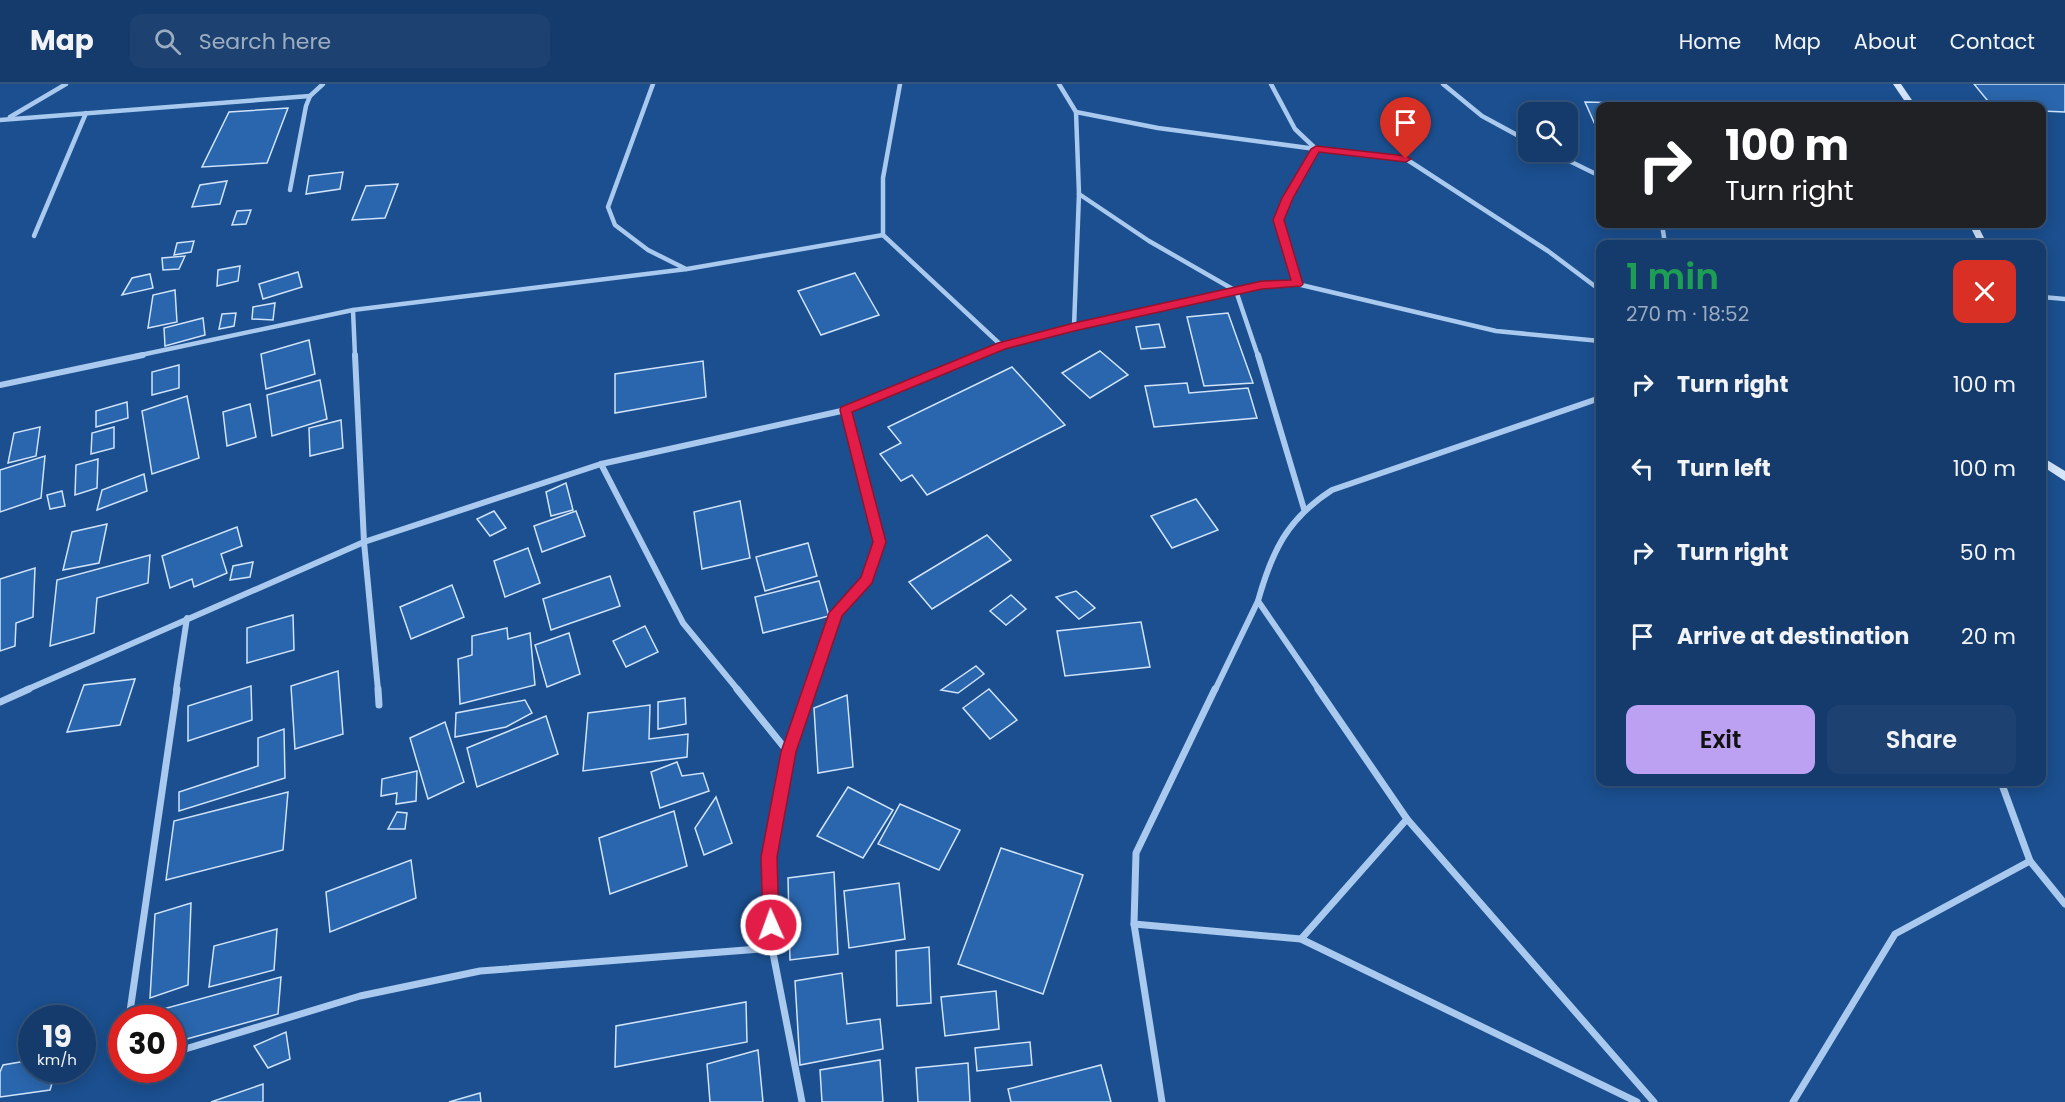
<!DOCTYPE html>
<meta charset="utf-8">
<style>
body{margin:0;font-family:Poppins,sans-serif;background:#1d4271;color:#f1f3f6;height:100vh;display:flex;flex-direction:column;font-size:22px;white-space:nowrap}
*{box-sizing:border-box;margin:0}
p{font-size:20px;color:#9dadc1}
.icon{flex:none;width:33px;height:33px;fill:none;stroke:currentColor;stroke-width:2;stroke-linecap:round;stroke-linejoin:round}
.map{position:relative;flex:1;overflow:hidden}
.details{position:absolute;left:1596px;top:156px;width:450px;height:546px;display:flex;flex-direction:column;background:#143b6b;border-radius:12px;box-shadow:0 3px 15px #0003,0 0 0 2px #33557e}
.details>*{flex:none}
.hud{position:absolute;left:1596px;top:18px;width:450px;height:126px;border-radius:12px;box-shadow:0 3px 15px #0003,0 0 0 2px #33557e;background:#202124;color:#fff;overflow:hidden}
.tools{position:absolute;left:1518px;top:18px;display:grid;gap:12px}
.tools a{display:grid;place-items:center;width:60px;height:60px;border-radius:12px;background:#143b6b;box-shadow:0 3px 15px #0003,0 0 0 2px #33557e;font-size:30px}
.speed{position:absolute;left:18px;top:921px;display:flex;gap:12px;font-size:30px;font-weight:700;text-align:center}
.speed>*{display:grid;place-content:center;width:78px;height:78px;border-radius:50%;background:#143b6b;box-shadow:0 3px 15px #0003,0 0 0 2px #33557e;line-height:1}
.speed small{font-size:15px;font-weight:400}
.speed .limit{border:9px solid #d22;background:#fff;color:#111}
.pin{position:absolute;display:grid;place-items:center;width:51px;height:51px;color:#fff;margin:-62px -26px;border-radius:50% 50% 50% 0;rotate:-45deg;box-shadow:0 0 6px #0007}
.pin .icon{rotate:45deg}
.me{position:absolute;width:66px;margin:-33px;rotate:358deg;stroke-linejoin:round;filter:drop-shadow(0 0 4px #0008)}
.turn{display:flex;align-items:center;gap:21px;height:126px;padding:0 30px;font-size:27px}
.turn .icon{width:78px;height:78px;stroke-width:2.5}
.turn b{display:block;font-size:42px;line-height:51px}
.round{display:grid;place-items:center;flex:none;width:63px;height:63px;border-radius:12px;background:#1d4271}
.overview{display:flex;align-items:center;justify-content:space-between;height:102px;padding:0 30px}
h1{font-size:36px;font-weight:600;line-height:45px;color:#1e9e55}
.action{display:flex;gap:12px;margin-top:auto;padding:12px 30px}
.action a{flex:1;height:69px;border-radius:12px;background:#bca0f2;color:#111;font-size:24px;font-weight:600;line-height:69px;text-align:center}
.action a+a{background:#1d4271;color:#f1f3f6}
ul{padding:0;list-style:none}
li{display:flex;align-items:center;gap:18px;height:84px;padding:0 30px}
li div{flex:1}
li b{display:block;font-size:22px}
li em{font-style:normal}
header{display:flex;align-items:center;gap:36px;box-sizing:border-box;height:84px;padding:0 30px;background:#143b6b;border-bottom:2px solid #33557e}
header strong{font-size:28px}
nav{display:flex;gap:33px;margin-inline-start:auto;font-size:21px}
.search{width:420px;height:54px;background:#1d4271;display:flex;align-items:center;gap:15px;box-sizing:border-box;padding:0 21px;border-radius:12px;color:#9dadc1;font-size:22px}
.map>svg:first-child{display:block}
</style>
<header>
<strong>Map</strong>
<div class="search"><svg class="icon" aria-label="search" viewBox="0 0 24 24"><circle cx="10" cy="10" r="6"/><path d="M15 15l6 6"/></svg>Search here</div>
<nav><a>Home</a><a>Map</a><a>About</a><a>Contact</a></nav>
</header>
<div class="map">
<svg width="2065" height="1018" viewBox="0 0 2065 1018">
<rect width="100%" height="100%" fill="#1b4f8f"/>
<g fill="#2a66ad" stroke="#cfe3fa" stroke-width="1.5">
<path d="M1974 0H2065V28L2042 27V22H1992Z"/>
<path d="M1585 18 1625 19 1626 22H1600V45H1597Z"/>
<path d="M288 24 267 79 202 83 229 28Z"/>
<path d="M343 88 340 105 306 110 309 92Z"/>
<path d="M227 97 220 120 192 123 200 101Z"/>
<path d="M398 100 385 134 352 136 366 102Z"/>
<path d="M251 126 246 140 232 141 237 127Z"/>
<path d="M194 157 191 168 174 171 177 159Z"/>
<path d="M185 172 179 185 163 186 162 174Z"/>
<path d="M240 182 238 197 217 202 218 186Z"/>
<path d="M298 188 302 203 263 215 259 200Z"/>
<path d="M855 189 879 231 821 251 798 207Z"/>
<path d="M150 190 153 204 122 211 132 194Z"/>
<path d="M175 206 177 238 148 244 153 211Z"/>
<path d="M275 219 273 236 252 235 253 223Z"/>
<path d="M236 229 234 242 219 245 222 230Z"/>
<path d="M1228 229 1253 299 1204 302 1187 233Z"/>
<path d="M203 234 205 251 165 262 164 244Z"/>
<path d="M1159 240 1165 263 1141 265 1136 243Z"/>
<path d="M309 256 315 290 266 305 261 270Z"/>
<path d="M1100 267 1128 291 1090 314 1062 289Z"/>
<path d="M703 277 706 313 615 329V290Z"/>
<path d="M179 281V304L152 311V288Z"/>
<path d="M1012 283 1065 341 927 411 912 391 901 397 880 370 901 359 888 343Z"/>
<path d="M320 296 327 335 272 352 267 311Z"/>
<path d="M1187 299 1189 309 1248 304 1257 334 1154 343 1145 302Z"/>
<path d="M187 312 199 374 152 390 142 327Z"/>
<path d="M127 318 128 334 96 343V327Z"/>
<path d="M250 320 256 353 227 362 223 328Z"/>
<path d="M341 336 343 364 310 372 309 344Z"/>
<path d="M40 343 36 372 8 379 14 349Z"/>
<path d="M114 343V364L91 370 92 349Z"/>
<path d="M45 372 41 414 0 428V386Z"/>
<path d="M98 375 97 404 75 411 76 381Z"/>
<path d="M144 390 147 407 97 426 102 406Z"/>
<path d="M566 399 573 426 551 432 546 408Z"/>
<path d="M62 407 65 422 50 425 47 411Z"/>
<path d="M1196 415 1218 446 1172 464 1151 432Z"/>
<path d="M740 417 750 474 702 485 694 428Z"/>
<path d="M494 427 506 444 490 452 477 435Z"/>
<path d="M576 427 585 452 542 468 534 442Z"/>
<path d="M107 440 99 479 63 486 72 448Z"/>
<path d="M237 443 242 462 221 470 227 489 194 503 192 495 170 504 162 472Z"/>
<path d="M987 451 1011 476 932 525 909 498Z"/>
<path d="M808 459 817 492 765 507 756 473Z"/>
<path d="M528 464 540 499 505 513 494 477Z"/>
<path d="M150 471 148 499 97 514 94 549 50 562 57 496Z"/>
<path d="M253 478 250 493 230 496 233 482Z"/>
<path d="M35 484 33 533 16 539 15 562 0 567V495Z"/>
<path d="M610 492 620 522 551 546 543 515Z"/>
<path d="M819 497 829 532 763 549 755 513Z"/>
<path d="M452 501 464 533 411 555 400 523Z"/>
<path d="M1076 507 1095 524 1079 535 1056 513Z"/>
<path d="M1011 511 1026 525 1006 541 990 527Z"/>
<path d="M293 531 294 566 247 579V544Z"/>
<path d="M1141 538 1150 583 1065 592 1057 547Z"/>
<path d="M645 542 658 568 626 583 613 557Z"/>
<path d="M507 544 508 555 530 549 535 601 460 620 458 575 472 571V552Z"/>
<path d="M569 549 580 590 547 603 535 561Z"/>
<path d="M976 582 984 590 958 609 941 606Z"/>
<path d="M338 587 343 650 295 665 291 602Z"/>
<path d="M135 595 120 641 67 648 84 601Z"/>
<path d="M251 602 252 636 188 657V622Z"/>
<path d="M989 605 1017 636 990 655 963 624Z"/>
<path d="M847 611 853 683 818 689 814 624Z"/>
<path d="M685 614 686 640 658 645V618Z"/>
<path d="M525 616 532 629 506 643 455 653 456 629Z"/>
<path d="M650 621 649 655 688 650 687 673 583 687 588 629Z"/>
<path d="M546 632 558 670 477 703 467 664Z"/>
<path d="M445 638 464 698 428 715 410 654Z"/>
<path d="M284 645 285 694 179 727V708L258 682V654Z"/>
<path d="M677 678 682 692 703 689 709 707 660 724 651 688Z"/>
<path d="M417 687 416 717 396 720 397 709 381 712 382 695Z"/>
<path d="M848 703 893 726 863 774 817 752Z"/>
<path d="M288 708 283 766 166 796 174 737Z"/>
<path d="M716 713 732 759 704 771 695 744Z"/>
<path d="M900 720 960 746 939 786 878 760Z"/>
<path d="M674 727 687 782 610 810 599 754Z"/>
<path d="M397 728 407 729 405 745H388Z"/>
<path d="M1001 764 1083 791 1043 910 958 880Z"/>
<path d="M411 776 416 814 330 848 326 808Z"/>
<path d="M834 788 838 870 790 876 788 794Z"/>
<path d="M899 799 905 855 849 864 844 807Z"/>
<path d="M191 819 188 901 150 914 155 830Z"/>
<path d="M277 845 274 886 209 903 214 862Z"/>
<path d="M929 863 931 919 897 922 896 867Z"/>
<path d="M842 889 847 940 880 935 883 965 800 981 795 897Z"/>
<path d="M281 893 278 930 172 959V934H162L163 925Z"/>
<path d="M996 907 999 945 945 952 941 913Z"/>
<path d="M746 918 747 958 615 983 616 942Z"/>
<path d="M286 948 290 975 268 984 254 962Z"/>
<path d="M1030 958 1032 981 977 987 975 964Z"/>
<path d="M758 966 763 1018H710L707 980Z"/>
<path d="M32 976V986H56L50 1006 0 1013V988L3 981Z"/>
<path d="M880 976 883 1018H822L820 986Z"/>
<path d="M968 979 970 1018H918L916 984Z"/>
<path d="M1101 981 1111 1018H1011L1008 1005Z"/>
<path d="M263 1000V1018H211Z"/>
<path d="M480 1009 481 1018H449Z"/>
</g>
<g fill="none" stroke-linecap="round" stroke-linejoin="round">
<g stroke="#a9c9ee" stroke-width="4.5">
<path d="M653 0 608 123 615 141 648 166 686 185"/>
<path d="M900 0 883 94V151L1002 262"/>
<path d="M1059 0 1076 28 1079 110 1074 243"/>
<path d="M1271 0 1295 45 1316 65 1406 75 1548 167 1600 206"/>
<path d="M1443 0 1482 32 1528 57"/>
<path d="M1076 28 1158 44 1316 65 1288 114 1279 136 1297 200"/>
<path d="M10 33 66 0"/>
<path d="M0 36 310 12"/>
<path d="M1551 68 1600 92"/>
<path d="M290 106 306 22 310 12 323 0"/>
<path d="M1079 110 1149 157 1236 207 1258 272"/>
<path d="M1662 140 1665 160"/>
<path d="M34 152 86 29"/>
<path d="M2042 213 2065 215"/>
<path d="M353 226 355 272"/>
<path d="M136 272 353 226 687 185 883 151"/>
<path d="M978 272 1002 262 1074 243 1262 201 1297 200 1496 247 1600 257"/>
</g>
<g stroke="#a9c9ee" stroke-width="6">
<path d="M355 271 364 458 378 606"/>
<path d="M1258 271 1304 425"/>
<path d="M0 301 143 271"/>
<path d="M601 380 683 539 738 606"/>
<path d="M26 606 364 458 601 380 846 326 981 271"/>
<path d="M176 606 187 534"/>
<path d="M809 606 836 529 867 495 879 458 846 326"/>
<path d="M1215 606 1258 517"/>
<path d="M1319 606 1258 517C1272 467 1287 435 1332 406L1600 314"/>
</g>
<g stroke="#a9c9ee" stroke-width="7">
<path d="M378 605 379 621"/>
<path d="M737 605 788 668"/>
<path d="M1318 605 1407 735 1654 1018"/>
<path d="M0 618 29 605"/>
<path d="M2001 698 2030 777 2065 820"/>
<path d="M1134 840 1301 855 1637 1018"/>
<path d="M1301 855 1407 735"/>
<path d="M129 934 177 605"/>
<path d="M172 969 360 912 480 887 772 864"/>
<path d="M802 1018 772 864 769 773 788 668 810 605"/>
<path d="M1162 1018 1134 840 1136 769 1215 605"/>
<path d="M1793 1018 1895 850 2030 777"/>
</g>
<g fill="#d6e6fa" fill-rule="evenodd">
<path d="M1893 0H1901L1916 22H1908Z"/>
<path d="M1969 140H1977L1987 160H1979Z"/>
<path d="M2042 373 2065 387V397L2042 382Z"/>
</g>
</g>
<path fill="#e11d48" stroke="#92132f" stroke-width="1.5" d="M1316 62 1406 72 1411 75 1406 78 1319 68 1293 114 1284 136 1303 200 1301 202 1262 205 1074 247 1005 265 852 328 886 458 872 499 842 532 796 668 777 773 779 841 777 847 771 849 765 847 763 841 761 773 781 668 829 529 861 493 873 458 840 326 841 323 998 259 1074 239 1262 197 1291 196 1273 136 1282 114 1311 65Z"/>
</svg>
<div class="tools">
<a><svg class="icon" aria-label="search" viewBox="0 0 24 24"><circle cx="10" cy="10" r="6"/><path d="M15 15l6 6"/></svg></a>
</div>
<div class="speed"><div>19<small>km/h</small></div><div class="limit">30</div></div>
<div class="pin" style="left:1406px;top:75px;background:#d93025"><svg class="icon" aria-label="arrive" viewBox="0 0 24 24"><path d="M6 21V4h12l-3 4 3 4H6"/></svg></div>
<svg class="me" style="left:771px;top:841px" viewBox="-20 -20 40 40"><circle r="17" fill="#e11d48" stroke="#fff" stroke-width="3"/><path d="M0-11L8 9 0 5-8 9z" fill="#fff"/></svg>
<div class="hud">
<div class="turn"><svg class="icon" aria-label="right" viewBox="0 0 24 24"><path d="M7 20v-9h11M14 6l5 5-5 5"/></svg><div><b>100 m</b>Turn right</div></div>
</div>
<section class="details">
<div class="overview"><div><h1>1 min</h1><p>270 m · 18:52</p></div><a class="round" style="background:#d93025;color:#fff"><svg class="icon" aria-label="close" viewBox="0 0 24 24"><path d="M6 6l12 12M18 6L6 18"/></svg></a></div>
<ul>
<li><svg class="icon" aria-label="right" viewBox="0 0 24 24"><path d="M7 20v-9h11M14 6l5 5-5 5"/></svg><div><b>Turn right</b></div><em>100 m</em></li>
<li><svg class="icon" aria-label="left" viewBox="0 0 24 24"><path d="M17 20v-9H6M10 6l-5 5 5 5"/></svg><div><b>Turn left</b></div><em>100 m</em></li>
<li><svg class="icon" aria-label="right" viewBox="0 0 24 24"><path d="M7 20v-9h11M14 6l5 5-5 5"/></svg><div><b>Turn right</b></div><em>50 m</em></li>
<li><svg class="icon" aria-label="arrive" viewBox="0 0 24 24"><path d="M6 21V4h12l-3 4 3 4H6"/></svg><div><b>Arrive at destination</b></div><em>20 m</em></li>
</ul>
<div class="action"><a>Exit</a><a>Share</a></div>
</section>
</div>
